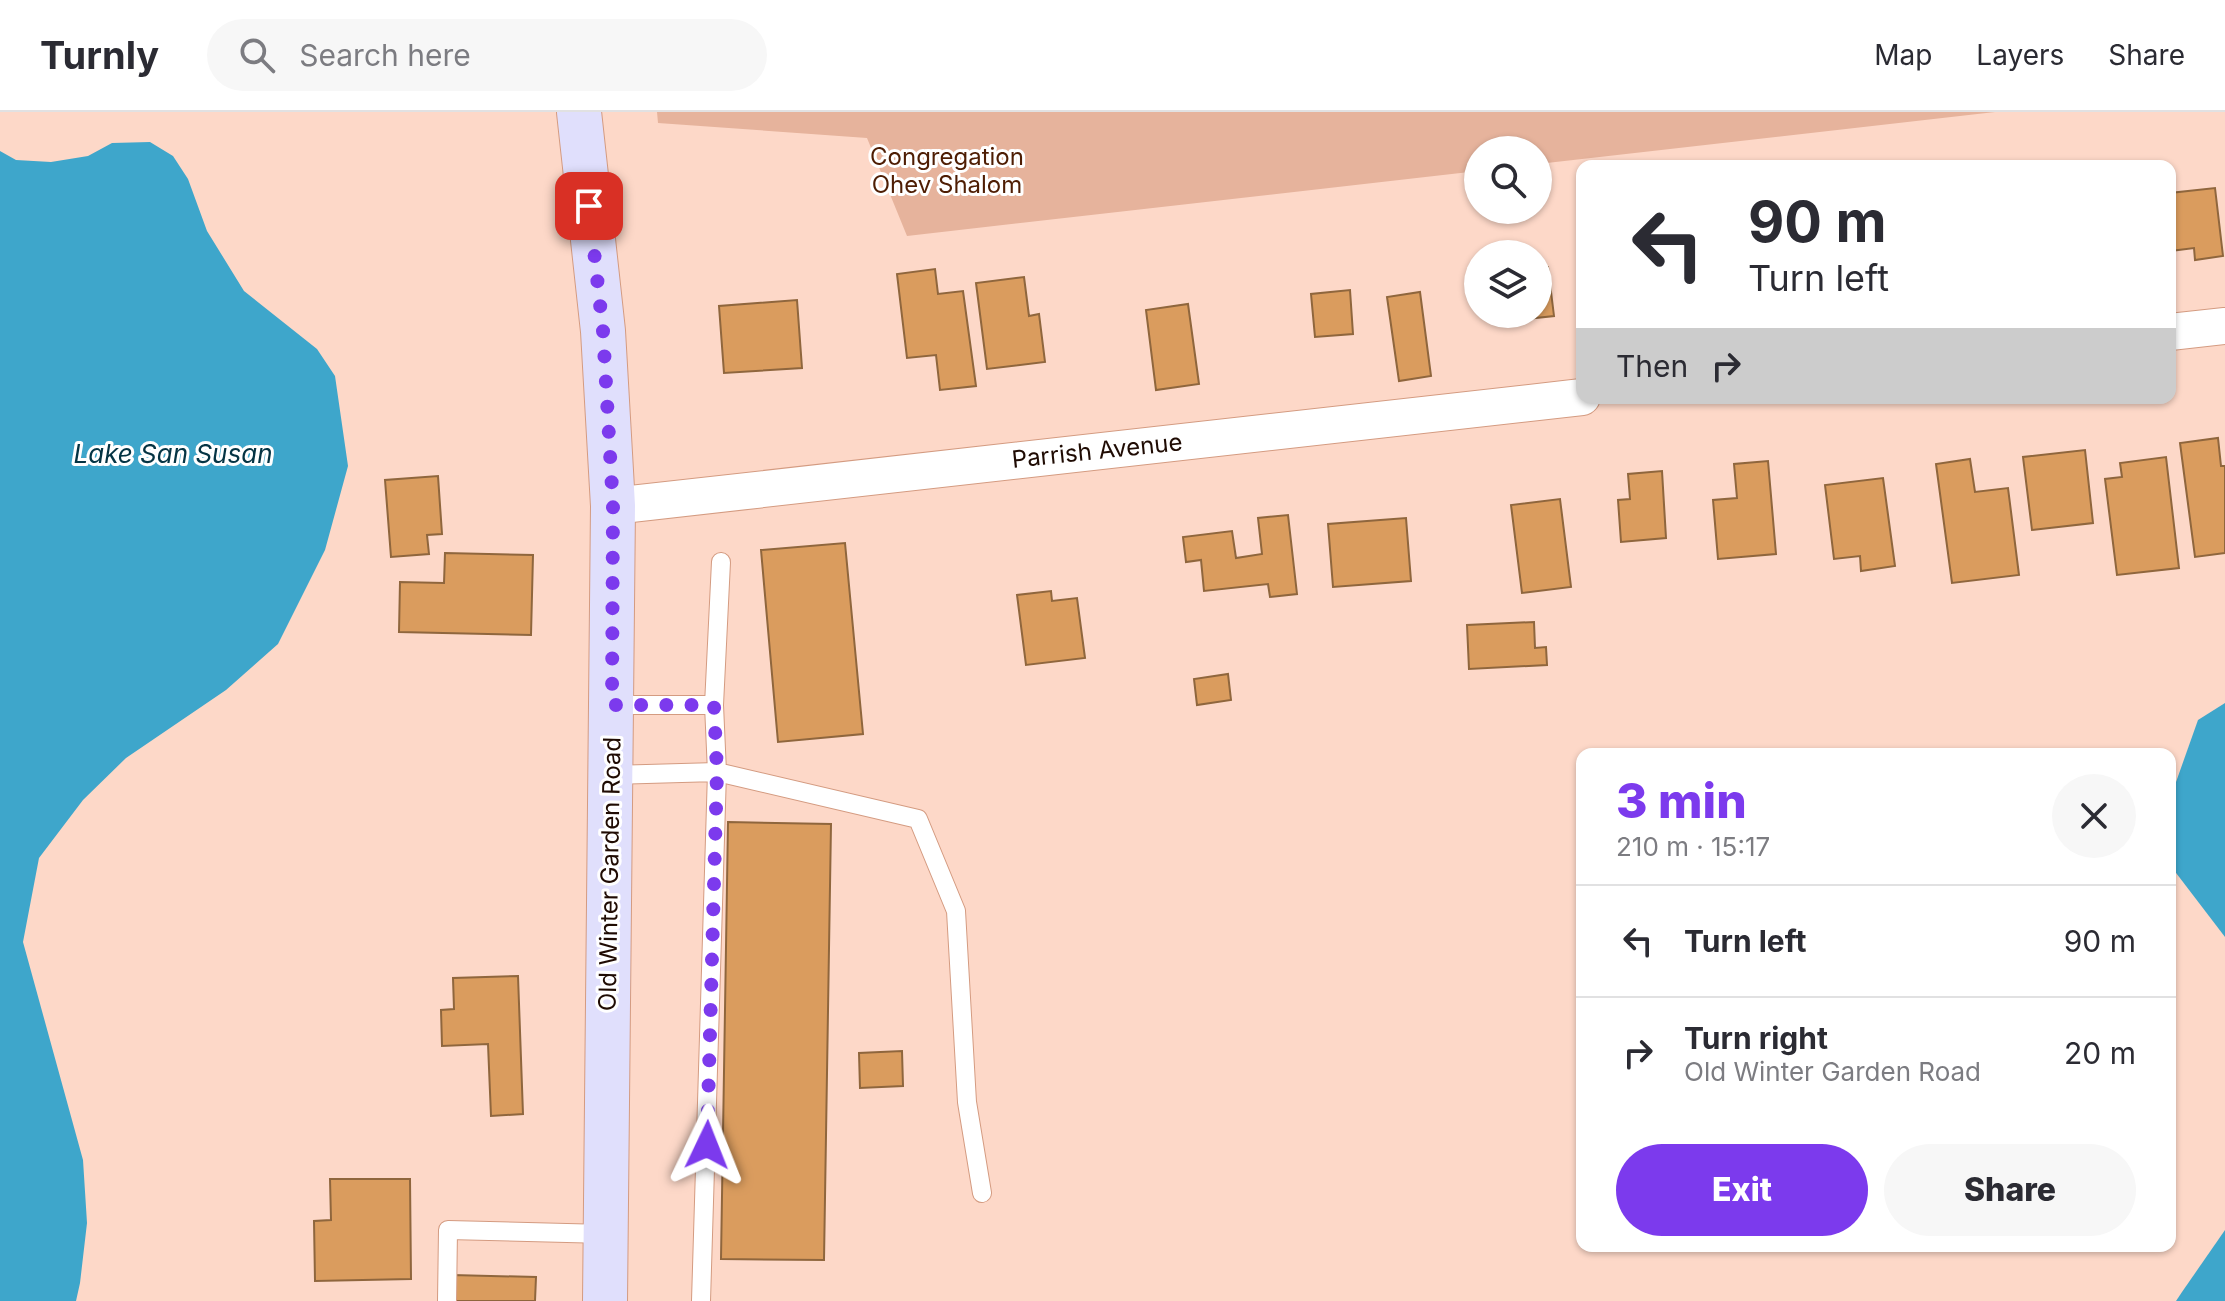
<!DOCTYPE html>
<meta charset="utf-8">
<style>
body{margin:0;font-family:Inter,sans-serif;background:#f7f7f7;color:#2b2b33;height:100vh;display:flex;flex-direction:column;font-size:30px;white-space:nowrap}
*{box-sizing:border-box;margin:0}
p{font-size:26px;color:#7c7c81}
.icon{flex:none;width:44px;height:44px;fill:none;stroke:currentColor;stroke-width:2;stroke-linecap:round;stroke-linejoin:round}
.map{position:relative;flex:1;overflow:hidden}
.details{position:absolute;left:1576px;top:636px;width:600px;height:504px;display:flex;flex-direction:column;background:#fff;border-radius:16px;box-shadow:0 2px 6px #0004}
.details>*{flex:none}
.hud{position:absolute;left:1576px;top:48px;width:600px;height:244px;border-radius:16px;box-shadow:0 2px 6px #0004;background:#fff;color:#2b2b33;overflow:hidden}
.tools{position:absolute;left:1464px;top:24px;display:grid;gap:16px}
.tools a{display:grid;place-items:center;width:88px;height:88px;border-radius:50%;background:#fff;box-shadow:0 2px 6px #0004;font-size:40px}
.pin{position:absolute;display:grid;place-items:center;width:68px;height:68px;color:#fff;margin:-34px;border-radius:16px;box-shadow:0 4px 12px #0006}
.me{position:absolute;width:88px;margin:-44px;rotate:2deg;stroke-linejoin:round;filter:drop-shadow(0 0 6px #0008)}
.turn{display:flex;align-items:center;gap:28px;height:168px;padding:0 40px;font-size:36px}
.turn .icon{width:104px;height:104px;stroke-width:2.5}
.turn b{display:block;font-size:56px;line-height:68px}
.then{display:flex;align-items:center;height:76px;padding:0 40px;background:#0003;gap:16px;font-size:30px}
.round{display:grid;place-items:center;flex:none;width:84px;height:84px;border-radius:42px;background:#f7f7f7}
.overview{display:flex;align-items:center;justify-content:space-between;height:136px;padding:0 40px}
h1{font-size:48px;font-weight:800;line-height:60px;color:#7c3aed}
.action{display:flex;gap:16px;margin-top:auto;padding:16px 40px}
.action a{flex:1;height:92px;border-radius:48px;background:#7c3aed;color:#fff;font-size:32px;font-weight:800;line-height:92px;text-align:center}
.action a+a{background:#f7f7f7;color:#2b2b33}
ul{padding:0;list-style:none}
li{display:flex;align-items:center;gap:24px;height:112px;padding:0 40px;border-top:2px solid #e1e1e2}
li div{flex:1}
li b{display:block;font-size:30px}
li em{font-style:normal}
header{display:flex;align-items:center;gap:48px;box-sizing:border-box;height:112px;padding:0 40px;background:#fff;border-bottom:2px solid #e1e1e2}
header strong{font-size:38px}
nav{display:flex;gap:44px;margin-inline-start:auto;font-size:28px}
.search{width:560px;height:72px;background:#f7f7f7;display:flex;align-items:center;gap:20px;box-sizing:border-box;padding:0 28px;border-radius:44px;color:#7c7c81;font-size:30px}
.map>svg:first-child{display:block}
</style>
<header>
<strong>Turnly</strong>
<div class="search"><svg class="icon" aria-label="search" viewBox="0 0 24 24"><circle cx="10" cy="10" r="6"/><path d="M15 15l6 6"/></svg>Search here</div>
<nav><a>Map</a><a>Layers</a><a>Share</a></nav>
</header>
<div class="map">
<svg width="2225" height="1189" viewBox="0 0 2225 1189">
<rect width="100%" height="100%" fill="#fdd8c8"/>
<path fill="#e6b39c" d="M657 0H1995L1538 52V38H1478V59L907 124 867 26 658 11Z"/>
<g fill="#3ea6cb">
<path d="M150 30 173 44 188 67 207 119 244 179 317 237 335 264 348 354 325 438 278 532 226 578 126 646 83 688 39 746 23 830 83 1048 87 1111 80 1171 76 1189H0V39L16 48 51 50 88 44 112 31Z"/>
<path d="M2225 591V825L2170 753V687L2198 608Z"/>
<path d="M2225 1118V1189H2176L2182 1180Z"/>
</g>
<g fill="#da9c5e" stroke="#8f663d" stroke-width="2">
<path d="M2215 76 2223 144 2195 148 2194 136 2170 139V81Z"/>
<path d="M1548 155 1554 204 1491 211 1490 202H1538V156Z"/>
<path d="M935 157 938 182 963 179 976 274 940 278 936 243 907 246 897 162Z"/>
<path d="M1024 165 1029 204 1039 202 1045 250 987 257 976 171Z"/>
<path d="M1350 178 1353 222 1315 225 1311 182Z"/>
<path d="M1420 180 1431 264 1399 269 1387 185Z"/>
<path d="M797 188 802 256 724 261 719 194Z"/>
<path d="M1188 192 1199 272 1156 278 1146 198Z"/>
<path d="M2218 326 2221 354H2225V441L2195 445 2180 331Z"/>
<path d="M2085 338 2093 411 2032 418 2023 345Z"/>
<path d="M2166 345 2179 456 2117 463 2105 367 2122 365 2120 351Z"/>
<path d="M1970 347 1975 380 2008 376 2019 463 1952 471 1936 352Z"/>
<path d="M1768 349 1776 442 1718 447 1713 388 1737 386 1734 352Z"/>
<path d="M1662 359 1666 426 1621 430 1618 388 1630 387 1628 362Z"/>
<path d="M438 364 442 422 427 423 429 442 391 445 385 368Z"/>
<path d="M1883 366 1895 454 1861 459 1860 444 1834 447 1825 373Z"/>
<path d="M1560 387 1571 475 1522 481 1511 393Z"/>
<path d="M1288 403 1297 482 1270 485 1268 472 1204 479 1201 448 1186 450 1183 425 1232 419 1236 446 1262 442 1258 406Z"/>
<path d="M1406 406 1411 469 1333 475 1328 412Z"/>
<path d="M845 431 863 622 778 630 761 438Z"/>
<path d="M445 441 533 443 531 523 399 520 400 470 444 471Z"/>
<path d="M1051 479 1052 489 1077 486 1085 546 1026 553 1017 483Z"/>
<path d="M1534 510 1535 536 1546 535 1547 553 1469 557 1467 513Z"/>
<path d="M1228 562 1231 588 1197 593 1194 567Z"/>
<path d="M728 710 831 712 824 1148 721 1147Z"/>
<path d="M518 864 523 1002 491 1004 488 932 442 934 441 898 454 897 453 866Z"/>
<path d="M902 939 903 974 860 976 859 941Z"/>
<path d="M330 1067H410L411 1167 315 1169 314 1109 331 1108Z"/>
<path d="M452 1163 536 1165 535 1189H452Z"/>
</g>
<g fill="none" stroke-linecap="round" stroke-linejoin="round">
<g stroke="#d49b81" stroke-width="20">
<g id="service">
<path d="M612 593H714L717 660 918 707 956 799 967 990 982 1081"/>
<path d="M714 593 721 450"/>
<path d="M611 663 717 660 701 1189"/>
<path d="M447 1189 448 1118 606 1122"/>
</g>
</g>
<g stroke="#d49b81" stroke-width="38">
<g id="minor">
<path d="M2170 220 2225 214"/>
<path d="M613 394 1582 285"/>
</g>
</g>
<g stroke="#d49b81" stroke-width="46">
<path id="secondary" d="M579 0 603 219 613 394 605 1189"/>
</g>
<use href="#service" stroke="#fff" stroke-width="18"/>
<use href="#minor" stroke="#fff" stroke-width="36"/>
<use href="#secondary" stroke="#e0dffc" stroke-width="44"/>
</g>
<g fill="none" stroke-linecap="round" stroke-linejoin="round">
<path stroke="#7c3aed" stroke-width="14" stroke-dasharray="0 25.2" d="M589 94 603 219 613 394 612 593H714L717 660 707 1033"/>
</g>
<g text-anchor="middle" stroke-width="6" stroke-linejoin="round" paint-order="stroke">
<g font-size="24" fill="#4e1d03" stroke="#fff">
<text x="947" y="53">Congregation<tspan x="947" dy="28">Ohev Shalom</tspan></text>
</g>
<g font-size="24" fill="#1f0b03" stroke="#fff">
<text transform="translate(1097 339) rotate(-6)" y="8">Parrish Avenue</text>
<text transform="translate(610 762) rotate(-89)" y="8">Old Winter Garden Road</text>
</g>
<g font-size="26" font-style="italic" fill="#043444" stroke="#fff">
<text x="173" y="351">Lake San Susan</text>
</g>
</g>
</svg>
<div class="tools">
<a><svg class="icon" aria-label="search" viewBox="0 0 24 24"><circle cx="10" cy="10" r="6"/><path d="M15 15l6 6"/></svg></a>
<a><svg class="icon" aria-label="layers" viewBox="0 0 24 24"><path d="M12 4l9 5-9 5-9-5zM3 14l9 5 9-5"/></svg></a>
</div>
<div class="pin" style="left:589px;top:94px;background:#d93025"><svg class="icon" aria-label="arrive" viewBox="0 0 24 24"><path d="M6 21V4h12l-3 4 3 4H6"/></svg></div>
<svg class="me" style="left:707px;top:1033px" viewBox="-20 -20 40 40"><path d="M0-17L14 15 0 8-14 15z" fill="#7c3aed" stroke="#fff" stroke-width="4"/></svg>
<div class="hud">
<div class="turn"><svg class="icon" aria-label="left" viewBox="0 0 24 24"><path d="M17 20v-9H6M10 6l-5 5 5 5"/></svg><div><b>90 m</b>Turn left</div></div>
<div class="then">Then<svg class="icon" aria-label="right" viewBox="0 0 24 24"><path d="M7 20v-9h11M14 6l5 5-5 5"/></svg></div>
</div>
<section class="details">
<div class="overview"><div><h1>3 min</h1><p>210 m · 15:17</p></div><a class="round"><svg class="icon" aria-label="close" viewBox="0 0 24 24"><path d="M6 6l12 12M18 6L6 18"/></svg></a></div>
<ul>
<li><svg class="icon" aria-label="left" viewBox="0 0 24 24"><path d="M17 20v-9H6M10 6l-5 5 5 5"/></svg><div><b>Turn left</b></div><em>90 m</em></li>
<li><svg class="icon" aria-label="right" viewBox="0 0 24 24"><path d="M7 20v-9h11M14 6l5 5-5 5"/></svg><div><b>Turn right</b><p>Old Winter Garden Road</p></div><em>20 m</em></li>
</ul>
<div class="action"><a>Exit</a><a>Share</a></div>
</section>
</div>
